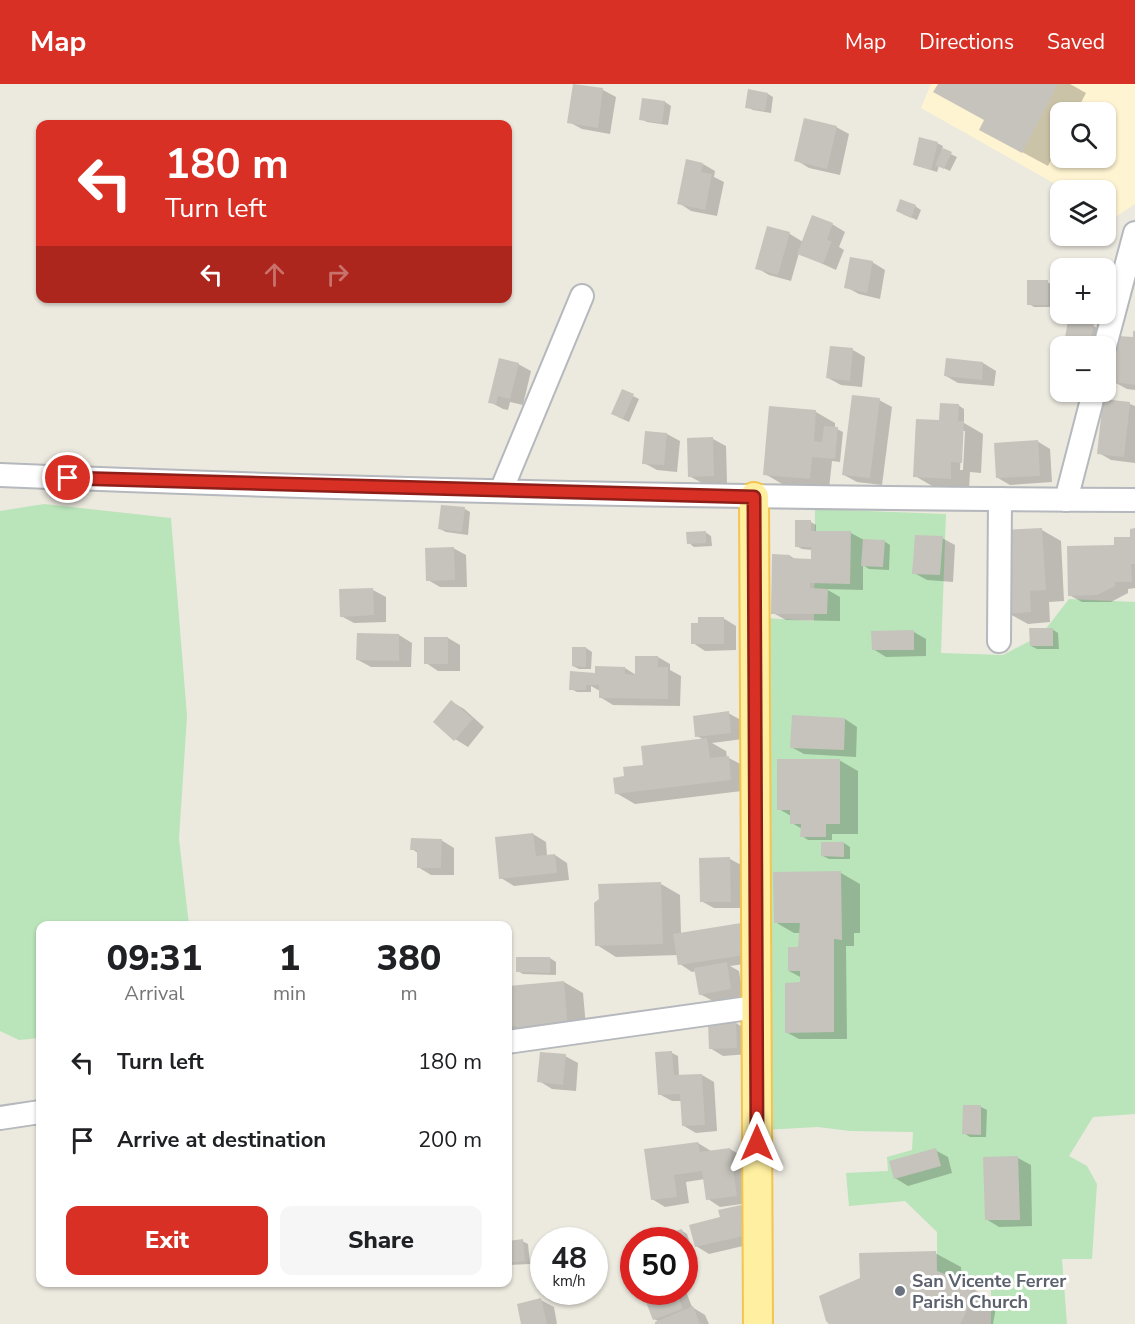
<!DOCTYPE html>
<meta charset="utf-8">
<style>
body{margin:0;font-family:"Nunito Sans",sans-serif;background:#f6f6f6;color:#202124;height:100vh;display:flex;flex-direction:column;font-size:22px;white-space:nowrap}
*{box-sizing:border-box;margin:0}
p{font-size:20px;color:#757577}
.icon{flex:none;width:33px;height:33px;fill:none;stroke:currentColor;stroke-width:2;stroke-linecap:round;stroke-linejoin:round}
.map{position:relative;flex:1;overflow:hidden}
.details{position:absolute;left:36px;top:837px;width:476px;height:366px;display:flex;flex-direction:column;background:#fff;border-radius:12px;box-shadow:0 2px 4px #0004}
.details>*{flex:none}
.guide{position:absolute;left:36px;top:36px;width:476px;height:183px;border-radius:12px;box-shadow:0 2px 4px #0004;background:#d93025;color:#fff;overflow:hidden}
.fabs{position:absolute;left:1050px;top:18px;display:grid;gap:12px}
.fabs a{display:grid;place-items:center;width:66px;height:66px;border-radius:12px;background:#fff;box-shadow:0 2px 4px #0004;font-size:30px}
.speed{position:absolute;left:530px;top:1143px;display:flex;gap:12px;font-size:30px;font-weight:700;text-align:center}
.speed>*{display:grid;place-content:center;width:78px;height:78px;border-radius:50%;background:#fff;box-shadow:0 2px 4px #0004;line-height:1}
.speed small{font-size:15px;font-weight:400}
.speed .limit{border:9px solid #d22;background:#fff;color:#111}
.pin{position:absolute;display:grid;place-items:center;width:51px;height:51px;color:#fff;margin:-26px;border:3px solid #fff;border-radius:50%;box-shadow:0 2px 6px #0007}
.me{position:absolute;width:66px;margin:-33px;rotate:0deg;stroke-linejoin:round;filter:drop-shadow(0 0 4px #0008)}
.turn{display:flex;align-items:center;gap:21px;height:126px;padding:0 30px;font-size:27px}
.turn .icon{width:78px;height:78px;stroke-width:2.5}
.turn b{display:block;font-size:42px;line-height:51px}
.lanes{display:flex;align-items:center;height:57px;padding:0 30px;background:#0003;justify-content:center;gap:30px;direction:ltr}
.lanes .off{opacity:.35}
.eta{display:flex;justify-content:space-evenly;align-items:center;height:102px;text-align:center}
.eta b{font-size:36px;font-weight:800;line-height:42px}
.primary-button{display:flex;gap:12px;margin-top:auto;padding:12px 30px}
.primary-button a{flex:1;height:69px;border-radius:12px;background:#d93025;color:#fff;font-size:24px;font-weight:800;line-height:69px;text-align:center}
.primary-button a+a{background:#f6f6f6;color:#202124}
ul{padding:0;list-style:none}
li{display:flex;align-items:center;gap:18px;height:78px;padding:0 30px}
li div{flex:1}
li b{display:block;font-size:22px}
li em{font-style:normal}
header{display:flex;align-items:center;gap:36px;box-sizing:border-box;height:84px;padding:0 30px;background:#d93025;color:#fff}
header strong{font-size:28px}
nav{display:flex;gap:33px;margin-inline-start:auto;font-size:21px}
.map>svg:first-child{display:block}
</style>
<header>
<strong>Map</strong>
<nav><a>Map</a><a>Directions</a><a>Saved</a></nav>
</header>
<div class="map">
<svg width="1135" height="1240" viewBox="0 0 1135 1240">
<rect width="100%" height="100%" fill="#ece9df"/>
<path fill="#fef4d1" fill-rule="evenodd" d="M931 0H1135V120L1114 134 1106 129V106H1066L921 24ZM1060 28H1106V74H1060Z"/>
<g fill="#bae4ba">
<path d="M44 420 171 434 187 632 179 755 189 841 40 842V954L19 956 0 947V427Z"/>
<path d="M815 425 946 430 941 569 1003 571 1041 551 1069 515 1135 518V1030L1093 1033 1069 1072 1087 1082 1097 1100 1092 1175H1062L1067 1240H991V1195L972 1202 937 1187V1148L905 1117 849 1122 846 1089 888 1087 887 1073 912 1066 913 1048 850 1047 818 1043 761 1046 765 534 814 537Z"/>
</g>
<g fill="#0003" fill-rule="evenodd">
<path d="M940 0H1070L1086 9 1076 28H1060V58L1048 82 1007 60 986 36Z"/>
<path d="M574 1 603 6 616 13 610 50 582 45 569 38Z"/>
<path d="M768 10 773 13 771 29 753 26 747 23Z"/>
<path d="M643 16 665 18 671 22 668 41 647 38 641 35Z"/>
<path d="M836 43 849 50 840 91 809 84 796 76Z"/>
<path d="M937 59 943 62 942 66 957 73 950 87 939 82 937 88 915 81Z"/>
<path d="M703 80 715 87 714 93 724 98 717 132 691 127 679 119Z"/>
<path d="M915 122 921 126 917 136 903 130Z"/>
<path d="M832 140 845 148 839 163 844 166 836 186 799 169 791 197 769 191 757 184 768 144 790 150 803 158Z"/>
<path d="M872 178 885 186 880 215 859 210 846 203Z"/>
<path d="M1047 198 1053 201V223H1034L1029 220Z"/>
<path d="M1093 242 1099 245 1096 261 1073 257 1067 254Z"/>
<path d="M1135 246V306L1127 305 1114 298 1134 255Z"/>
<path d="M853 266 865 273 862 303 841 301 828 294Z"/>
<path d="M983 279 996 287 994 302 958 299 946 292Z"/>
<path d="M518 280 531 287 523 321 510 318 508 326 503 325 490 318Z"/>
<path d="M633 312 639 315 629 338 618 333Z"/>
<path d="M879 316 892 323 882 401 857 398 844 391Z"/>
<path d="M1104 316 1130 320 1135 322V379L1111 376 1099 369Z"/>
<path d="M958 321 964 325V339L983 350 981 389 970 388 969 405 934 403 915 392 946 338ZM962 347H965L963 386H960Z"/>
<path d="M771 324 816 328 835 339V344L843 348 840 378 832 377 829 405 784 401 765 390Z"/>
<path d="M667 350 680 357 677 388 657 386 644 379Z"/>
<path d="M713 355 726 362 727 399H702L689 392Z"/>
<path d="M1037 357 1050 365 1052 398 1010 401 998 394Z"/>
<path d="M465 425 470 428 468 451 446 448 440 445Z"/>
<path d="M811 438 816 441V448L851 449 864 456 884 457 890 461 889 486 869 485 863 481V506L826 505 840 513V537L786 536 773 529 790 472 797 476H812V466L802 465 796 462Z"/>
<path d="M1042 446 1061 457 1064 517 1049 518 1050 538 1028 540 1008 529Z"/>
<path d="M1135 446V504L1128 505V509L1111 518H1082L1069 511 1116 462 1132 455Z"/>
<path d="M705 448 711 452 712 462 694 463 689 459Z"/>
<path d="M942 454 955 461 953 498 927 496 914 489Z"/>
<path d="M453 464 466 471 467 503H440L428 496Z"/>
<path d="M373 506 386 513V538L354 539 341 532Z"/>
<path d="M723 534 736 542V566L705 567 693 559 699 540Z"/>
<path d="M1052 545 1058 549 1059 565H1037L1031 562Z"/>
<path d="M914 548 926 555V572L886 573 873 565Z"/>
<path d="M399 551 412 559 411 583H371L358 576Z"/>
<path d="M448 554 460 561V587H438L426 579Z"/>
<path d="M586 564 592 568 591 585H579L573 582Z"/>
<path d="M658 573 670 580V586L681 592 680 622 613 621 600 613V607L591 602V608H577L571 605 597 590V583L625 584 636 591Z"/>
<path d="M452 618 464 625 484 643 468 663 455 655Z"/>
<path d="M728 629 741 636 743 655 712 659 726 667 727 673 748 684 750 706 635 720 616 709 626 694 645 682 704 656 697 652Z"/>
<path d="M845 635 857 643 856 673 804 670 791 663Z"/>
<path d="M839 676 858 687V750H832V756H808L802 752V745L792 739 791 732 779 725Z"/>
<path d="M533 750 546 758 547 772 555 771 567 779 569 796 514 802 501 794Z"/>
<path d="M441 756 454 764V791H431L418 783V769L412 765Z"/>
<path d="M823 759H844L850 763V775H829L823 772Z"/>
<path d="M730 775 743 782V824H714L701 817Z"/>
<path d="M841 789 860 800V849H854V862H846L847 955H799L786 948 802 900V894L789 887 800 864 801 849H794L775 838Z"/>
<path d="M661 800 680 811 681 850 741 841 753 848 758 878 730 882 739 887 743 912 713 917 700 910 696 887 692 888 680 880 678 871 616 873 597 861Z"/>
<path d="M550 874 556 878V891L523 890 518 887Z"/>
<path d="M564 898 583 909 587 954 507 955V903Z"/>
<path d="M736 939 748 947 749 970 723 972 710 964Z"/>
<path d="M672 969 678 972 679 992 702 991 714 998 717 1047 696 1049 684 1042 682 1017H672L659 1010Z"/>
<path d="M565 972 578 979 576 1007 552 1005 539 997Z"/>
<path d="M981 1023 987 1026 986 1053H970L964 1049Z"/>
<path d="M698 1059 711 1067 730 1065 742 1072 749 1119 720 1123 708 1115 705 1095 686 1098 689 1119 665 1123 652 1115Z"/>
<path d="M935 1066 948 1073 952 1089 908 1102 895 1094Z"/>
<path d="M1018 1074 1031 1081 1032 1142 999 1143 986 1135Z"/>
<path d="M741 1122 754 1130 760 1158 709 1170 696 1162 722 1134Z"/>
<path d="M681 1146 687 1150 694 1171 684 1174V1156H665L664 1152Z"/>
<path d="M522 1157 528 1160 530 1180 507 1181V1158Z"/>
<path d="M935 1169 961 1183 962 1199 997 1218 993 1240H831Z"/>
<path d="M684 1202 692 1223 705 1231 709 1240H657L660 1238 654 1235 644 1208H684Z"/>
<path d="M541 1216 554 1223 557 1240H523Z"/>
</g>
<g fill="#c6c3bc">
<path d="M573 0 603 4 598 44 567 39Z"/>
<path d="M938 0H1058L1022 69 979 46 984 36 933 8Z"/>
<path d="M748 5 768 9 765 27 745 24Z"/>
<path d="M642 14 665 17 662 39 639 36Z"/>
<path d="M804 34 837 42 827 85 794 77Z"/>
<path d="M919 53 938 58 931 86 913 81Z"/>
<path d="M943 64 952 68 944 85 935 81Z"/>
<path d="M686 75 703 79 701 88 712 90 705 126 677 120Z"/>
<path d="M900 115 916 121 911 134 896 127Z"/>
<path d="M812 131 833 139 827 156 832 157 823 180 797 170Z"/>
<path d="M767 142 790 148 778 191 755 185Z"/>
<path d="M850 173 873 177 867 209 844 204Z"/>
<rect x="1027" y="196" width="21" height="25"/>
<path d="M1068 236 1094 240 1090 259 1065 254Z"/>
<path d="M1133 247H1135V301L1113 298 1118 252 1133 253Z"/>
<path d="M830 262 853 264 850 297 826 294Z"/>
<path d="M499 274 519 279 510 315 498 312 496 320 488 319Z"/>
<path d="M946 274 983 278 982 296 944 292Z"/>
<path d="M622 305 634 310 623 335 611 330Z"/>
<path d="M852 311 880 314 870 394 842 391Z"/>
<path d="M1103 315 1130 318 1124 373 1097 370Z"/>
<path d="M940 319 959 320 958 337H964L962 379 951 378V395L913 393 916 335 939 336Z"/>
<path d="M769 322 816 326 814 357 822 358 824 342 838 343 835 375 812 373 810 395 763 391Z"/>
<path d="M645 347 667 349 664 381 642 380Z"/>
<path d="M713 353 714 392 688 393 687 354Z"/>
<path d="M1038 356 1040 392 996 394 994 359Z"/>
<path d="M441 421 465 423 462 448 438 445Z"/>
<path d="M795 436H811V447H851L850 500 810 499V504L828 505 827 530H771L772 470 790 471V474L811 475V463H795Z"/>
<path d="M1042 444 1046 506 1030 507 1031 528 1007 530 1002 446Z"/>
<path d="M1135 444V480H1131L1132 498H1115V502L1097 511 1068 512 1067 462 1114 461V453H1130V445Z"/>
<path d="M706 447V459L687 460 686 448Z"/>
<path d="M915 451 943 452 940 491 912 490Z"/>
<path d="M863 455 885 456 883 483 861 482Z"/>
<path d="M454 463 455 496 426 497 425 464Z"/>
<path d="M373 504 374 531 340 533 339 505Z"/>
<path d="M698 533H724V560H691V539H698Z"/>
<path d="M1029 544H1053V562H1030Z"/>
<path d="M914 546V566H872L871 547Z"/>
<path d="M357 549 399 550V577L356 576Z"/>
<rect x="424" y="553" width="24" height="27"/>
<path d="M572 563H586V583L572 582Z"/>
<path d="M635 572H658V583H668V615L599 614V601H586V606H569L570 587 595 589V582L625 583V590L635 591Z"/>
<path d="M451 616 473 635 454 657 433 638Z"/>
<path d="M729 627 731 649 695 653 693 632Z"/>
<path d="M792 631 845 634 844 666 790 664Z"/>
<path d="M707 654 710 674 729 672 731 696 615 710 613 694 624 692 623 683 643 681 641 662Z"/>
<path d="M777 675H840V740H826V753H800L801 740H790V726H777Z"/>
<path d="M533 749 536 772 555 770 557 789 499 795 495 753Z"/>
<path d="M411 754 442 755 441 784H417V766H410Z"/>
<path d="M821 758H844V773L821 772Z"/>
<path d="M730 773 731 818H700L699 774Z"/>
<path d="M841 787 842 856 834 855V948L785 949V899L800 898V887H788V863H798L800 839H774L773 788Z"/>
<path d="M661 798 663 860 595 862 594 819 599 815 598 800Z"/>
<path d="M741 839 746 871 678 881 673 850Z"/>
<path d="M516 873H550V889L516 888Z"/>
<path d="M727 878 731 905 699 911 694 884Z"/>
<path d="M564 897 568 944 522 948 515 942 507 943V902Z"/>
<path d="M736 938 737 964 709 965 708 939Z"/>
<path d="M672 967 674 991 702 990 705 1041 682 1042 680 1010 658 1011 655 968Z"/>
<path d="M540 968 566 970 563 1001 537 998Z"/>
<path d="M963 1021H981V1051L962 1050Z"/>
<path d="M698 1058 700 1068 730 1064 737 1112 706 1116 702 1087 674 1091 677 1113 651 1116 644 1065Z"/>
<path d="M936 1064 941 1082 894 1095 889 1077Z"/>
<path d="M1018 1072 1020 1136H985L983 1073Z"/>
<path d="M741 1121 748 1151 695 1163 689 1141 720 1133 718 1126Z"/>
<path d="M682 1145 689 1168 684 1169V1156H664L662 1151Z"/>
<path d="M523 1155 525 1177 507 1179V1157Z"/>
<path d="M936 1167 937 1187 972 1202 967 1227 960 1240H829L826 1237 819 1212 860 1194 859 1169Z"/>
<path d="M642 1208H677L683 1225 653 1236Z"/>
<path d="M541 1214 547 1240H521L517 1220Z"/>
<path d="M693 1222 700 1240H655V1238Z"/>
</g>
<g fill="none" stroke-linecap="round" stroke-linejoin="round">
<g stroke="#b5b8bc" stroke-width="26">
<g id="minor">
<path d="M1105 262 1135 149"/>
<path d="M0 391C378 407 757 414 1135 416"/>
<path d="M501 407 582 212"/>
<path d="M1066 416 1094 308"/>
<path d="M999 557 1000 415"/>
<path d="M507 958 756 923"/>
<path d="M0 1034 40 1028"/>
</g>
</g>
<g stroke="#f3c550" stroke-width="32">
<path id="major" d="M754 413 758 1240"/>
</g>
<use href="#minor" stroke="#fff" stroke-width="22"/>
<use href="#major" stroke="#ffefa0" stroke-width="28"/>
</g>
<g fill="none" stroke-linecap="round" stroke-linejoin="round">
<g stroke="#8d1f18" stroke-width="15">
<path id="route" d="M68 394 754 413 757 1059"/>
</g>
<use href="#route" stroke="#d93025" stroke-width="10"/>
</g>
<circle fill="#6b7280" stroke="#fff" stroke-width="2" cx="900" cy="1207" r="6"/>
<g text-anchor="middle" stroke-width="6" stroke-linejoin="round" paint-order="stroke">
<g font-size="18" font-weight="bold" fill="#5b616d" stroke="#fff" text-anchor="start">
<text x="912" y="1203">San Vicente Ferrer<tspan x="912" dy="21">Parish Church</tspan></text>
</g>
</g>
</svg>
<div class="fabs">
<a><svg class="icon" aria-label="search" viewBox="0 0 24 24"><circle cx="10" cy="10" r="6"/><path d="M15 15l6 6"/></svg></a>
<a><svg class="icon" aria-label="layers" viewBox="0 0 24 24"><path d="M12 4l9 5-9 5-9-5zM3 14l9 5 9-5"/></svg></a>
<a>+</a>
<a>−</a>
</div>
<div class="speed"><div>48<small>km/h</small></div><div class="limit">50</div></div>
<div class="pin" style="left:68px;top:394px;background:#d93025"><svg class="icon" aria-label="arrive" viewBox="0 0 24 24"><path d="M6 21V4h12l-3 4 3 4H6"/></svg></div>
<svg class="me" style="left:757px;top:1059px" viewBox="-20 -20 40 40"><path d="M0-17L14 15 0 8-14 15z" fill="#d93025" stroke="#fff" stroke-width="4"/></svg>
<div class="guide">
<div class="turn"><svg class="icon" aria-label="left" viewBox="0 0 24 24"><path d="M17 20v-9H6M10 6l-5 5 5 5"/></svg><div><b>180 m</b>Turn left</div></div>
<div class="lanes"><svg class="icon" aria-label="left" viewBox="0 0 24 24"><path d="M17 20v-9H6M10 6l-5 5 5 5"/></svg><svg class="icon off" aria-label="ahead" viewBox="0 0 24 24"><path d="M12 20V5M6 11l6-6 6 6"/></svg><svg class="icon off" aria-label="right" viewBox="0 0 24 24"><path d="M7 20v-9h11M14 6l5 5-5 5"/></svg></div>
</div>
<section class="details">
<div class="eta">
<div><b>09:31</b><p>Arrival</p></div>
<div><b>1</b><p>min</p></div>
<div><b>380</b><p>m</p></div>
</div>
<ul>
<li><svg class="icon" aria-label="left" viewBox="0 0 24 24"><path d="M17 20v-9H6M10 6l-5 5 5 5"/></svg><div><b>Turn left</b></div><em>180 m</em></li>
<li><svg class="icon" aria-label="arrive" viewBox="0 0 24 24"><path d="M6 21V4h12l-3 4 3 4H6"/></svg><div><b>Arrive at destination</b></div><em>200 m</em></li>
</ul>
<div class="primary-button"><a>Exit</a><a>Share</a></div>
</section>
</div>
